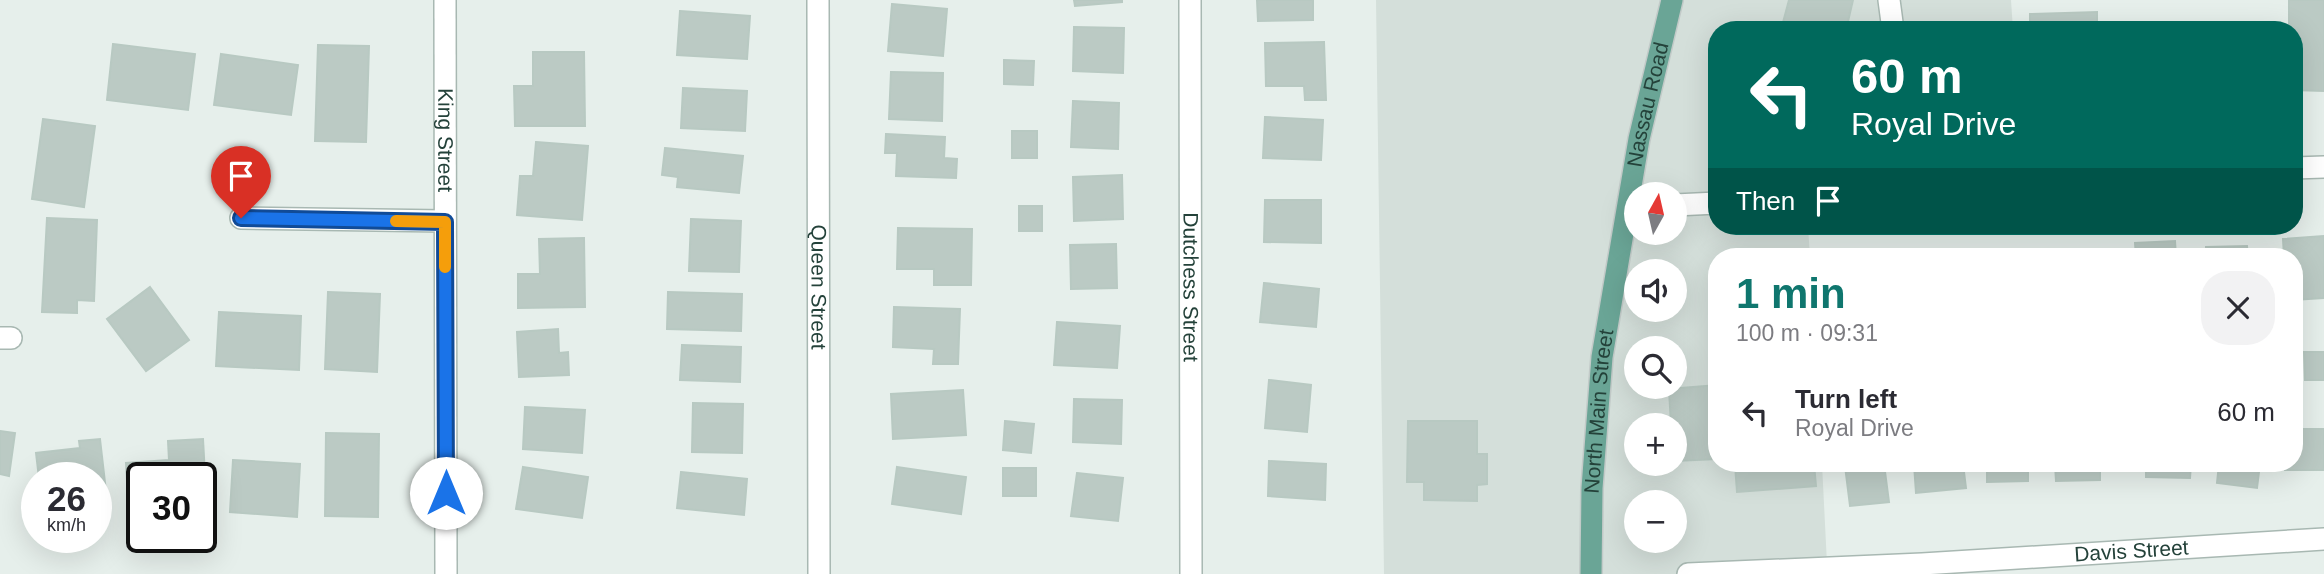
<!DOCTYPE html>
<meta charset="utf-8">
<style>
body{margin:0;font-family:Helvetica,sans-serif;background:#f2f2f3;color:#2b2b33;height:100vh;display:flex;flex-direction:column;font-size:26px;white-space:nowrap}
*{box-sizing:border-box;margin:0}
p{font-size:23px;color:#7c7c81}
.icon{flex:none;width:38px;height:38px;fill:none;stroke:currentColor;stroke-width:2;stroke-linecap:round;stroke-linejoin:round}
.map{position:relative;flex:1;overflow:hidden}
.panel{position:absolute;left:1708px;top:248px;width:595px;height:224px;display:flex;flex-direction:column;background:#fff;border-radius:28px;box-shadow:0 7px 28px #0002}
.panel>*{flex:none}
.hud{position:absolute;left:1708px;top:21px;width:595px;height:214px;border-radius:28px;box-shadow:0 7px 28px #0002;background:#00695c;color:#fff;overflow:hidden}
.needle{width:46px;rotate:8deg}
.buttons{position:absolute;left:1624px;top:182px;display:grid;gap:14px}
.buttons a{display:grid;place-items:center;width:63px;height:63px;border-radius:50%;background:#fff;box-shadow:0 7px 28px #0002;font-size:35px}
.speed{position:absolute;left:21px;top:462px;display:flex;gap:14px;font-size:35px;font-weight:700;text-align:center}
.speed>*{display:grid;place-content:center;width:91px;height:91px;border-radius:50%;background:#fff;box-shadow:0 7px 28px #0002;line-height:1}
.speed small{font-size:18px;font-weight:400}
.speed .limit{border:4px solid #111;border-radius:10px;background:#fff;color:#111}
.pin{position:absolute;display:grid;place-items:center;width:60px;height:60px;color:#fff;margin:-72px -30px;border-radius:50% 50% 50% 0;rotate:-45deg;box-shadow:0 0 7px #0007}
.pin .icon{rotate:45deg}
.me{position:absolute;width:77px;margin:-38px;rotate:0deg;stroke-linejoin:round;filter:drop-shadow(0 0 5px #0008)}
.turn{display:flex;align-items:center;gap:24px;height:147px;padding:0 28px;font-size:32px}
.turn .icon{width:91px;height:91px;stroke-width:2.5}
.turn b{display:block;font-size:49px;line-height:60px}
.then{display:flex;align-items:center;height:66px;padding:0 28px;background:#0003;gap:14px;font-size:26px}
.round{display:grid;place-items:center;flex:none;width:74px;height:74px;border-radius:28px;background:#f2f2f3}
.headline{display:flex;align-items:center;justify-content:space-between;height:119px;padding:0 28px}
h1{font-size:42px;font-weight:600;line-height:52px;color:#0f766e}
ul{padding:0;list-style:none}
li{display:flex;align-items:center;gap:21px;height:91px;padding:0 28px}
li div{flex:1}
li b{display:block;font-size:26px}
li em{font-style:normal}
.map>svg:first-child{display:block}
</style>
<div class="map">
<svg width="2324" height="574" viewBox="0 0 2324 574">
<rect width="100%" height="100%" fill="#e6efeb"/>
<path fill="#d4dfda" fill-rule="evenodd" d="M1376 0H2011L2013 30H1717V226H1808L1810 257H1717V464H1822L1827 564 1806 574H1384ZM1636 194H1675V233H1636ZM1636 271H1675V310H1636ZM1636 348H1675V387H1636ZM1636 425H1675V464H1636ZM1636 502H1675V541H1636Z"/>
<g fill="#bbcac4" stroke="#b8c9c2" stroke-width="2">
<path d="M1074 0H1122V2L1075 6Z"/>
<path d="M1257 0H1313V20L1258 21Z"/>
<path d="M1789 0H1853L1846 30H1781Z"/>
<path d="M2289 0H2324V91L2294 90V30H2289Z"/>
<path d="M892 4 947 9 943 56 888 51Z"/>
<path d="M680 11 750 16 747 59 677 55Z"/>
<path d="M2097 12V30H2030V14Z"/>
<path d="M1074 27 1124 28 1123 73 1073 71Z"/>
<path d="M1324 42 1326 100H1305L1304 86H1266L1265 43Z"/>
<path d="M113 44 195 54 188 110 107 100Z"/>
<path d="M318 45 369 46 366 142 315 141Z"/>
<path d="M533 52H584L585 126H515L514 86H533Z"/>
<path d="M221 54 298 65 291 115 214 105Z"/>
<path d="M1004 60 1034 61 1033 85 1004 84Z"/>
<path d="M891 72 943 73 942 121 889 119Z"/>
<path d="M683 88 747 91 745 131 681 128Z"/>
<path d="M1073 101 1119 103 1118 149 1071 147Z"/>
<path d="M1265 117 1323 120 1321 160 1263 158Z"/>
<path d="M43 119 95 126 84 207 32 199Z"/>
<rect x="1012" y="131" width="25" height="27"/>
<path d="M886 134 945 137 944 158 957 159 956 178 896 176 897 153H885Z"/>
<path d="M536 142 588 146 582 220 517 215 520 176H533Z"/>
<path d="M665 148 743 156 739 193 677 187 678 177 662 175Z"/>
<path d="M1122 175 1123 219 1074 221 1073 177Z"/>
<path d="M1265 200H1321V243L1264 242Z"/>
<rect x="1019" y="206" width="23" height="25"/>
<path d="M47 218 97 220 94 301 77 300V313L42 312Z"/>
<path d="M691 219 741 221 739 272 689 271Z"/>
<path d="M898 228 972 229 971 285H934V269H897Z"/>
<path d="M2324 236V298L2294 300V257H2284L2283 239Z"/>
<path d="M584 238 585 307 518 308V274H540L539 239Z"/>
<path d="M2175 241 2176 257H2136L2135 243Z"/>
<path d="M1116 244 1117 288 1071 289 1070 245Z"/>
<path d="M2247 246 2248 257H2206V247Z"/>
<path d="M1264 283 1319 289 1316 327 1260 322Z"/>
<path d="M150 287 189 340 146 371 107 319Z"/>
<path d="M328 292 380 294 377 372 325 369Z"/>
<path d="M668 292 742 294 741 331 667 329Z"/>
<path d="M894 307 960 309 958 364H933L934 349 893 347Z"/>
<path d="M219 312 301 316 299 370 216 366Z"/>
<path d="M1057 322 1120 326 1117 368 1054 365Z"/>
<path d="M558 329 559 353 568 352 569 375 519 377 517 332Z"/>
<path d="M682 345 741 347 740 382 680 380Z"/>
<path d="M2304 352H2324V380H2305Z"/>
<path d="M1269 380 1311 385 1307 432 1265 428Z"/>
<path d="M1717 385V459L1675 461V425H1671L1669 389Z"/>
<path d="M963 390 966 435 893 439 891 394Z"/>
<path d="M1074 399 1122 400 1121 444 1073 442Z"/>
<path d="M693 403 743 404 742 453 692 452Z"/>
<path d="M525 407 585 410 582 453 523 449Z"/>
<path d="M1005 421 1034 424 1031 453 1003 450Z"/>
<path d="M1408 421H1477V454H1487V484L1477 485V501L1424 500V482H1407Z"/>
<path d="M2294 429H2324V470H2285V464H2294Z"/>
<path d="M0 431 15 433 9 476 0 474Z"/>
<path d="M326 433 379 434 378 517 325 516Z"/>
<path d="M100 439 107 500 96 501V478H39L36 453 80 448 79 441Z"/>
<path d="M203 439 207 512H201V478H142V515L129 516 126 463 169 460 168 441Z"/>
<path d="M233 460 300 464 297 517 230 512Z"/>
<path d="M1269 461 1326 464 1325 500 1268 496Z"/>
<path d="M1735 464H1814L1816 486 1737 492Z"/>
<path d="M1864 464H1884L1889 502 1850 506 1845 466Z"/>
<path d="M1914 464H1963L1966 488 1916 493Z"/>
<path d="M1987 464H2028V481L1987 482Z"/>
<path d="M2055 464H2100V480L2056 481Z"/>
<path d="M2146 464H2191L2190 478 2146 477Z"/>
<path d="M2219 464H2260L2257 488 2217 483Z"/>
<path d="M523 467 588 477 582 518 516 509Z"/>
<path d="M897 467 966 477 961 514 892 504Z"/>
<rect x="1003" y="468" width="33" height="28"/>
<path d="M681 472 747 479 744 515 677 508Z"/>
<path d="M1077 473 1123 478 1118 521 1071 516Z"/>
</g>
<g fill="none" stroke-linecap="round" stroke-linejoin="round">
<g stroke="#a8b8b2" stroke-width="24">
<g id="minor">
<path id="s1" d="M445 0 446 574"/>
<path id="s2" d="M818 0 819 574"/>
<path id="s3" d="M1190 0 1191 574"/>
<path d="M1889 0 1893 30"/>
<path d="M2294 168 2324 167"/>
<path d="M1675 205 1717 203"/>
<path d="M241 218 445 221"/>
<path d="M0 338H11"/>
<path id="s4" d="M1688 574 1922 564 2324 539"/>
</g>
</g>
<g stroke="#c2cac8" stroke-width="24">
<g id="major">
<path id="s5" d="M1591 574 1592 488 1602 357 1639 139 1672 0"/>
</g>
</g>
<use href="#minor" stroke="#fff" stroke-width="21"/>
<use href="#major" stroke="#6aa596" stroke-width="21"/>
</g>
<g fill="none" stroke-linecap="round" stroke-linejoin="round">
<g stroke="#114b97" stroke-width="18">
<path id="route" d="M241 218 445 222 446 493"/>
</g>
<use href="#route" stroke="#1a73e8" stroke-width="12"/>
<path stroke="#f59e0b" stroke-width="12" d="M396 221 445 222V267"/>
</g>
<g text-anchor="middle" stroke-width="7" stroke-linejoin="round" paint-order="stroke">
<g font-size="21" fill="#24423a" stroke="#f7fbf9">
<text dy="7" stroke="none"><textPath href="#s5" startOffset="474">Nassau Road</textPath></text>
<text dy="7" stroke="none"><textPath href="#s1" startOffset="140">King Street</textPath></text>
<text dy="7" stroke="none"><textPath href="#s2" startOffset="287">Queen Street</textPath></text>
<text dy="7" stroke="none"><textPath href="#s3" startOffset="287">Dutchess Street</textPath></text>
<text dy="7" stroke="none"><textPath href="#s5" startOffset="163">North Main Street</textPath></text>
<text dy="7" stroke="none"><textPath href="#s4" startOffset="444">Davis Street</textPath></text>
</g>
</g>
</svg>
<div class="buttons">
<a><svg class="needle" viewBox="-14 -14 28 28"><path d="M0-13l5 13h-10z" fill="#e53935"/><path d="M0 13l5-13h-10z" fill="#7c7c81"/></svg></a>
<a><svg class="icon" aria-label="sound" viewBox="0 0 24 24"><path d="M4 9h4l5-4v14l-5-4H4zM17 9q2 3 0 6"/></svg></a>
<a><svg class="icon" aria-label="search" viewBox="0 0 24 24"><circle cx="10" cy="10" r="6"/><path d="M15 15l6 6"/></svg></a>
<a>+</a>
<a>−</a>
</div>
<div class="speed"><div>26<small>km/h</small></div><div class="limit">30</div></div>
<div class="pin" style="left:241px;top:218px;background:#d93025"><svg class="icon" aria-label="arrive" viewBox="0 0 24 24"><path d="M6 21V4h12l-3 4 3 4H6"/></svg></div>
<svg class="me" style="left:446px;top:493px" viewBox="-20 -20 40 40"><circle r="19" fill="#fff"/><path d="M0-13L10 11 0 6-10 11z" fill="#1a73e8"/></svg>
<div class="hud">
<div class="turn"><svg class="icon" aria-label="left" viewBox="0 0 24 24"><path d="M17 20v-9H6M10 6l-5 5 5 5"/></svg><div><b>60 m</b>Royal Drive</div></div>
<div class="then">Then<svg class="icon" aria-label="arrive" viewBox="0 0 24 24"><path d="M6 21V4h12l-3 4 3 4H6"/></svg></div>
</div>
<section class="panel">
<div class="headline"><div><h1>1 min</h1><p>100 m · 09:31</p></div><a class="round"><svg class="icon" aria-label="close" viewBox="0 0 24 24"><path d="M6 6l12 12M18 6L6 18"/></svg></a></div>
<ul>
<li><svg class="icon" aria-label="left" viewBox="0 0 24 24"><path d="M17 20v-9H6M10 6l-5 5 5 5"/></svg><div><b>Turn left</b><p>Royal Drive</p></div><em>60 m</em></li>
</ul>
</section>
</div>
